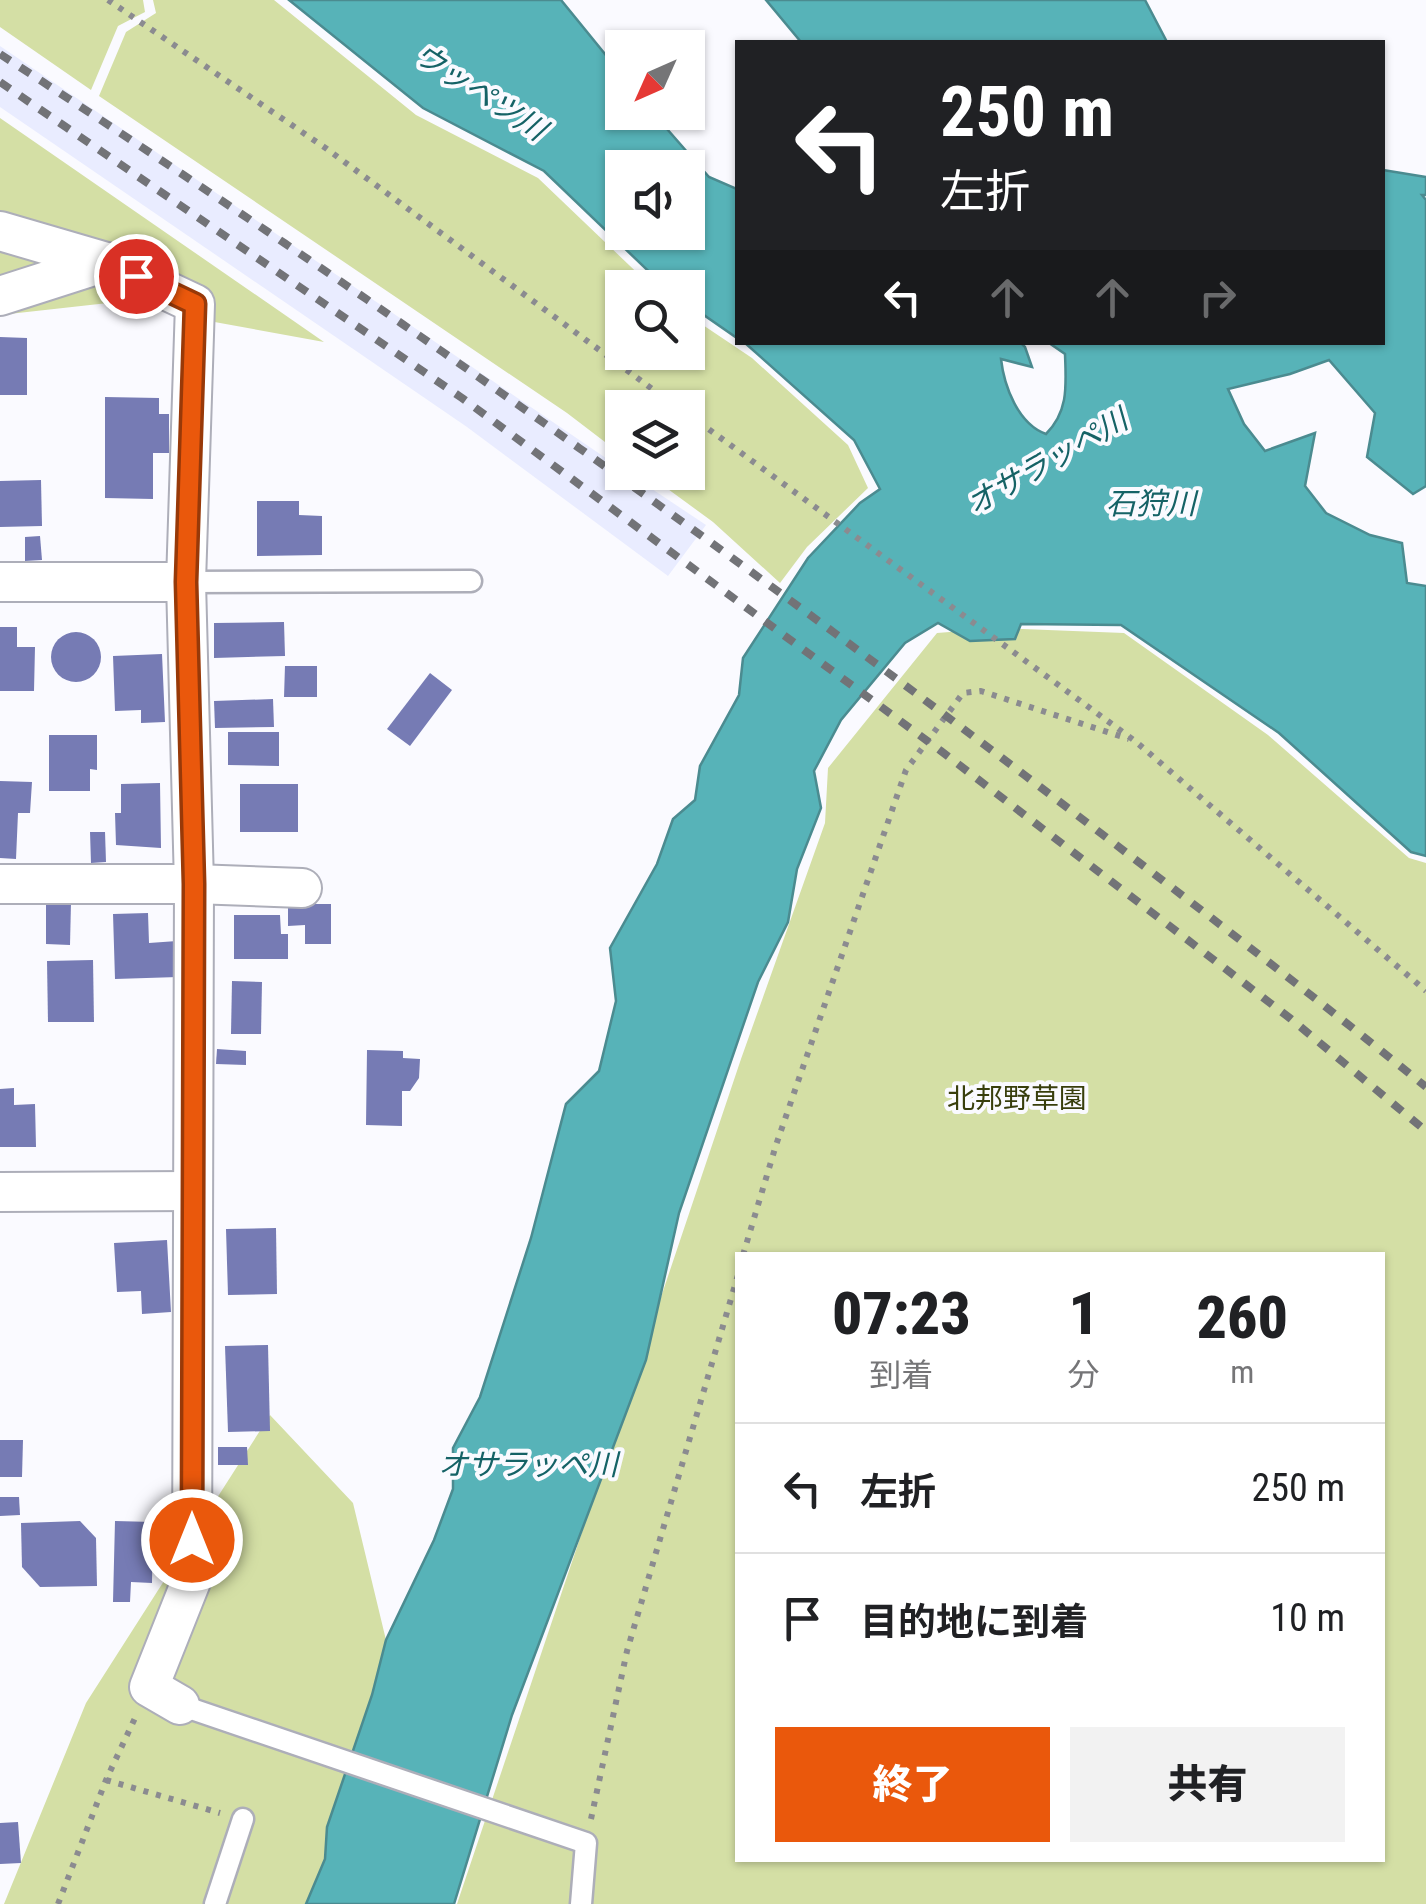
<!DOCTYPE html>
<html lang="ja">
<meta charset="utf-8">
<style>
body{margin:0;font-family:"Roboto Condensed","Noto Sans JP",sans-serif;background:#f2f2f2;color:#202124;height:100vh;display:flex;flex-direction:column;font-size:38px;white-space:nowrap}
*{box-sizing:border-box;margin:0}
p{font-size:32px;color:#757577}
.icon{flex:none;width:55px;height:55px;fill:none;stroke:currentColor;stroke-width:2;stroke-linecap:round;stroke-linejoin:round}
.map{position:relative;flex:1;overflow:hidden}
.side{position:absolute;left:735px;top:1252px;width:650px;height:610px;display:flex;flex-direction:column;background:#fff;border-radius:0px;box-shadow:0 2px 8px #0004}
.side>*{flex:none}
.hud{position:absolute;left:735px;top:40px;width:650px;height:305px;border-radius:0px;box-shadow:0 2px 8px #0004;background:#202124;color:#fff;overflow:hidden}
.needle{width:65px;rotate:225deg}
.tools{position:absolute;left:605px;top:30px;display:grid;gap:20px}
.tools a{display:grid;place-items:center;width:100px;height:100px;border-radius:0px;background:#fff;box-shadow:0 2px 8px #0004;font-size:50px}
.pin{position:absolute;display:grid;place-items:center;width:85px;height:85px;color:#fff;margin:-42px;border:5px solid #fff;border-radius:50%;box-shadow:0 2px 10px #0007}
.me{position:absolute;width:110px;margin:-55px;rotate:0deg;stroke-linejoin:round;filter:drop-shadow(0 0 8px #0008)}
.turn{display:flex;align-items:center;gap:35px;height:210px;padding:0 40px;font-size:45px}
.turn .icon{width:130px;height:130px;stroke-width:2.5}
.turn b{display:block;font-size:70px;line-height:85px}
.lanes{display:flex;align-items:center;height:95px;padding:0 40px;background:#0003;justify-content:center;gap:50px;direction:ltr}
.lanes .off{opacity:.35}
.eta{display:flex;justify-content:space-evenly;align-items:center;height:170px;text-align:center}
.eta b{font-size:60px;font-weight:800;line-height:70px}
.primary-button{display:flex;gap:20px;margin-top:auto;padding:20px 40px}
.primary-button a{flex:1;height:115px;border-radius:0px;background:#ea580c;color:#fff;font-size:40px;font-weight:800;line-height:115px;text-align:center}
.primary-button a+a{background:#f2f2f2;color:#202124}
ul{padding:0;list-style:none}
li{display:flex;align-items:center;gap:30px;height:130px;padding:0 40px;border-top:2px solid #e0e0e0}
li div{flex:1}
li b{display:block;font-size:38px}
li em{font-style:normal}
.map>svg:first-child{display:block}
</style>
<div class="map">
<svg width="1426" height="1904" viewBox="0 0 1426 1904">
<rect width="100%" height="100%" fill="#fafaff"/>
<path fill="#e9ecff" d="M0 46 622 469V472L628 473 706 525 668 576 467 427 0 107Z"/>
<g fill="#d4dfa5" fill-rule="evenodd">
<path d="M0 0H143L145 12 118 26 91 90 0 27Z"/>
<path d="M153 0H274L416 115 538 178 652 287 622 288V352H688V315L752 358 848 445 868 488 807 547 780 583 713 522 646 473 688 472V408H622V455L567 413 99 96 126 32 156 13Z"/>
<path d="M0 118 324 342 209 321 135 300 0 315Z"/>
<path d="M1000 628 1124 633 1268 735 1409 858 1426 863V1904H457L741 1059 825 823 828 768 937 633ZM738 1255H1382V1860H738Z"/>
<path d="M270 1415 353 1503 386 1640 372 1695 327 1827 325 1859 306 1904H4L86 1703Z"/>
</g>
<g fill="#57b3b8" stroke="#4b8b90" stroke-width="2.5" fill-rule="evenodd">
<path d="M289 0H561L622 75V112L653 113 709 177 737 189V338L688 304V288L665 287 544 171 423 108ZM622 168H688V232H622Z"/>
<path d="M766 0H1145L1167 42H801Z"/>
<path d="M1383 170 1426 177V195H1422L1426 200V486L1413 494 1367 457 1375 413 1329 360 1290 374 1228 389 1244 424 1265 451 1315 433 1305 486 1326 513 1370 535 1402 543 1407 583 1426 586V856L1411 852 1279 733 1121 625 1021 624 1015 639 970 641 938 623 905 643 841 720 814 771 821 808 797 869 788 922 758 982 679 1213 646 1360 512 1715 454 1904H306L325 1859 327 1827 372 1695 386 1640 434 1540 453 1489V1448L480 1397 531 1238 566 1104 599 1071 616 1001 610 948 657 864 673 819 695 800 700 766 739 695 743 658 808 558 860 503 880 489 854 440 745 343H1021L1025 347 1032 367 1001 359C1004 386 1018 424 1046 434 1069 411 1066 385 1065 354L1049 343 1382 342Z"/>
</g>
<g fill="#767bb4">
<path d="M0 337 27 338V395H0Z"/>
<path d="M105 397 159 398V414H169V453H153V499L105 498Z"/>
<path d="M41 480 42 526 0 527V481Z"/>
<path d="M257 501H299V515L322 516V555L257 556Z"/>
<path d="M40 536 42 560 25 561V537Z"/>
<path d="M284 622 285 656 214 658V623Z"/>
<path d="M0 627H17V647H35L34 691H0Z"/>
<circle cx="76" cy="657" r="25"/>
<path d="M162 654 165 722 141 723V710L115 711 113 656Z"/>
<path d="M285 666H317V697H284Z"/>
<path d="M430 673 452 690 410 746 387 729Z"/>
<path d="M273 699 274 727 215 728 214 701Z"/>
<path d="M228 732H279V766L228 765Z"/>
<path d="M49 735H97V770L90 769V791H49Z"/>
<path d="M0 781 32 782 30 813H18L16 859 0 858Z"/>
<path d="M160 783 161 848 116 845 115 813H121V784Z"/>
<rect x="240" y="784" width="58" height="48"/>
<path d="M90 832H105L106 862 91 863Z"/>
<path d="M46 902H71L70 945 46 944Z"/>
<path d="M288 904H331V944H305V925L288 926Z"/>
<path d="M148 913 149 943 177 941 178 977 115 979 113 914Z"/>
<path d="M234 915H280L281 934H288V959H234Z"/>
<path d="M93 960 94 1022H48L47 961Z"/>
<path d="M232 981 262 982 261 1034H231Z"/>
<path d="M217 1049 246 1051V1065L216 1064Z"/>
<path d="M367 1050 403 1051V1058L420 1059 419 1078 410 1091H402V1126L366 1125Z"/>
<path d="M14 1088V1105L35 1104 36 1147H0V1089Z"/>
<path d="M276 1228 277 1294 228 1295 226 1229Z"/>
<path d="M167 1240 171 1312 142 1314 141 1291 117 1292 114 1243Z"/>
<path d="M268 1345 270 1431 228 1432 225 1346Z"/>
<path d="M0 1440H23L22 1477H0Z"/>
<path d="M218 1447H247L248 1465H218Z"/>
<path d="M0 1497H19L20 1515 0 1516Z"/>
<path d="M80 1521 96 1538 97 1586 40 1587 22 1567 21 1523Z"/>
<path d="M115 1521 153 1522 152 1583 131 1582 130 1602H113Z"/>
<path d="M18 1822 21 1863 0 1864V1823Z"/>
</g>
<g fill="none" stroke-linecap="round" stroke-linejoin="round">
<g stroke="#adaeb9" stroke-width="25">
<g id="service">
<path d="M186 582 471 581"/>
<path d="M180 1705 586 1843 581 1904"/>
<path d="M215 1904 243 1819"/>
</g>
</g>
<g stroke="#adaeb9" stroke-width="42">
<g id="minor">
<path d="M0 231 106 262 195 304 186 582 194 884 192 1579 149 1687 180 1705"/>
<path d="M0 296 106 262"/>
<path d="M0 582H186"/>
<path d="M0 884H194L302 888"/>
<path d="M0 1192 192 1191"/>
</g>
</g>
<g stroke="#8b8b90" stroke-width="6" stroke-dasharray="5 8" stroke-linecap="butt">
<path d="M108 0 327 149 678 408"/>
<path d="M688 414 1135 741 1426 991"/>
<path d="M743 1255 776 1145 906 770 963 693 981 691 1129 739"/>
<path d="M106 1780 220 1813"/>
<path d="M591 1819 627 1651 738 1275"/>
<path d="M58 1904 106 1780 136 1716"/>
</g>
<use href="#service" stroke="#fff" stroke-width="20"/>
<use href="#minor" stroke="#fff" stroke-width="38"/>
<g stroke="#727377" stroke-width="8" stroke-dasharray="12 12" stroke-linecap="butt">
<path d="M0 54C354 284 699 528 1035 783 1166 883 1298 983 1426 1087"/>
<path d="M0 82 462 398 941 751 1291 1019 1426 1131"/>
</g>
</g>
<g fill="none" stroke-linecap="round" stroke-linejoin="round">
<g stroke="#983908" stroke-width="25">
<path id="route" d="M136 276 195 304 186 582 194 884 192 1540"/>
</g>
<use href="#route" stroke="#ea580c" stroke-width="18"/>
</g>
<g text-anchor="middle" stroke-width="8" stroke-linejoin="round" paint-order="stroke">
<g font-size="28" fill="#383e0c" stroke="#fafaff">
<text x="1017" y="1108">北邦野草園</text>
</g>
<g font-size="30" font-style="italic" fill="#156266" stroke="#fafaff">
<text transform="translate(480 92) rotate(33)" y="10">ウッペツ川</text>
<text transform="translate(1047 462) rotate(-30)" y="10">オサラッペ川</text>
<text x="1151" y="514">石狩川</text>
<text x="528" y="1475">オサラッペ川</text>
</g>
</g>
</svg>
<div class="tools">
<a><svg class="needle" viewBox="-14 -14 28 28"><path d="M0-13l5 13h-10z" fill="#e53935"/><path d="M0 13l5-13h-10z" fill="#757577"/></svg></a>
<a><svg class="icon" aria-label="sound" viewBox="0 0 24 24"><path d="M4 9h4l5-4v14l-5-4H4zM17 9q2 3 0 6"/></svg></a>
<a><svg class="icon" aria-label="search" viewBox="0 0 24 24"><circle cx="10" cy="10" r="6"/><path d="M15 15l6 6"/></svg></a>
<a><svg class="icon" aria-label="layers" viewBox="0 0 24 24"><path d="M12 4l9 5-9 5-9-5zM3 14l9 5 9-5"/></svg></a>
</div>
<div class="pin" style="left:136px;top:276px;background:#d93025"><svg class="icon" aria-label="arrive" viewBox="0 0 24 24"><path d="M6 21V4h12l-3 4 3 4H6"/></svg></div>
<svg class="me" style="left:192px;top:1540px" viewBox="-20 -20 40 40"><circle r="17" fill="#ea580c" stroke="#fff" stroke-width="3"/><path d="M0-11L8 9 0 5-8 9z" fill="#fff"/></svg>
<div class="hud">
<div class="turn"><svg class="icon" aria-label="left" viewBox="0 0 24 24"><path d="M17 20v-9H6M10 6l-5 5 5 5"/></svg><div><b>250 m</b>左折</div></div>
<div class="lanes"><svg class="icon" aria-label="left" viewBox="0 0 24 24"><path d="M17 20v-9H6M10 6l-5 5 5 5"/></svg><svg class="icon off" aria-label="ahead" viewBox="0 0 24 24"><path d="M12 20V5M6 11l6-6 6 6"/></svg><svg class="icon off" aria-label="ahead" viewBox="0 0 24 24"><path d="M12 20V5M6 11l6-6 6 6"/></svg><svg class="icon off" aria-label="right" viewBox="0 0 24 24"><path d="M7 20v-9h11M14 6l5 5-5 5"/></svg></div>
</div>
<section class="side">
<div class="eta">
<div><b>07:23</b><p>到着</p></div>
<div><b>1</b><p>分</p></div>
<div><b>260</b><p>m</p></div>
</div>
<ul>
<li><svg class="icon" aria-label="left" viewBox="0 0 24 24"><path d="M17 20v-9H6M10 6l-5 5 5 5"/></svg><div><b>左折</b></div><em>250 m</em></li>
<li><svg class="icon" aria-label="arrive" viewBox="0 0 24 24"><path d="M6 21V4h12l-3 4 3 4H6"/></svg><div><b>目的地に到着</b></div><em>10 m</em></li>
</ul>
<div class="primary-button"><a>終了</a><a>共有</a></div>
</section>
</div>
